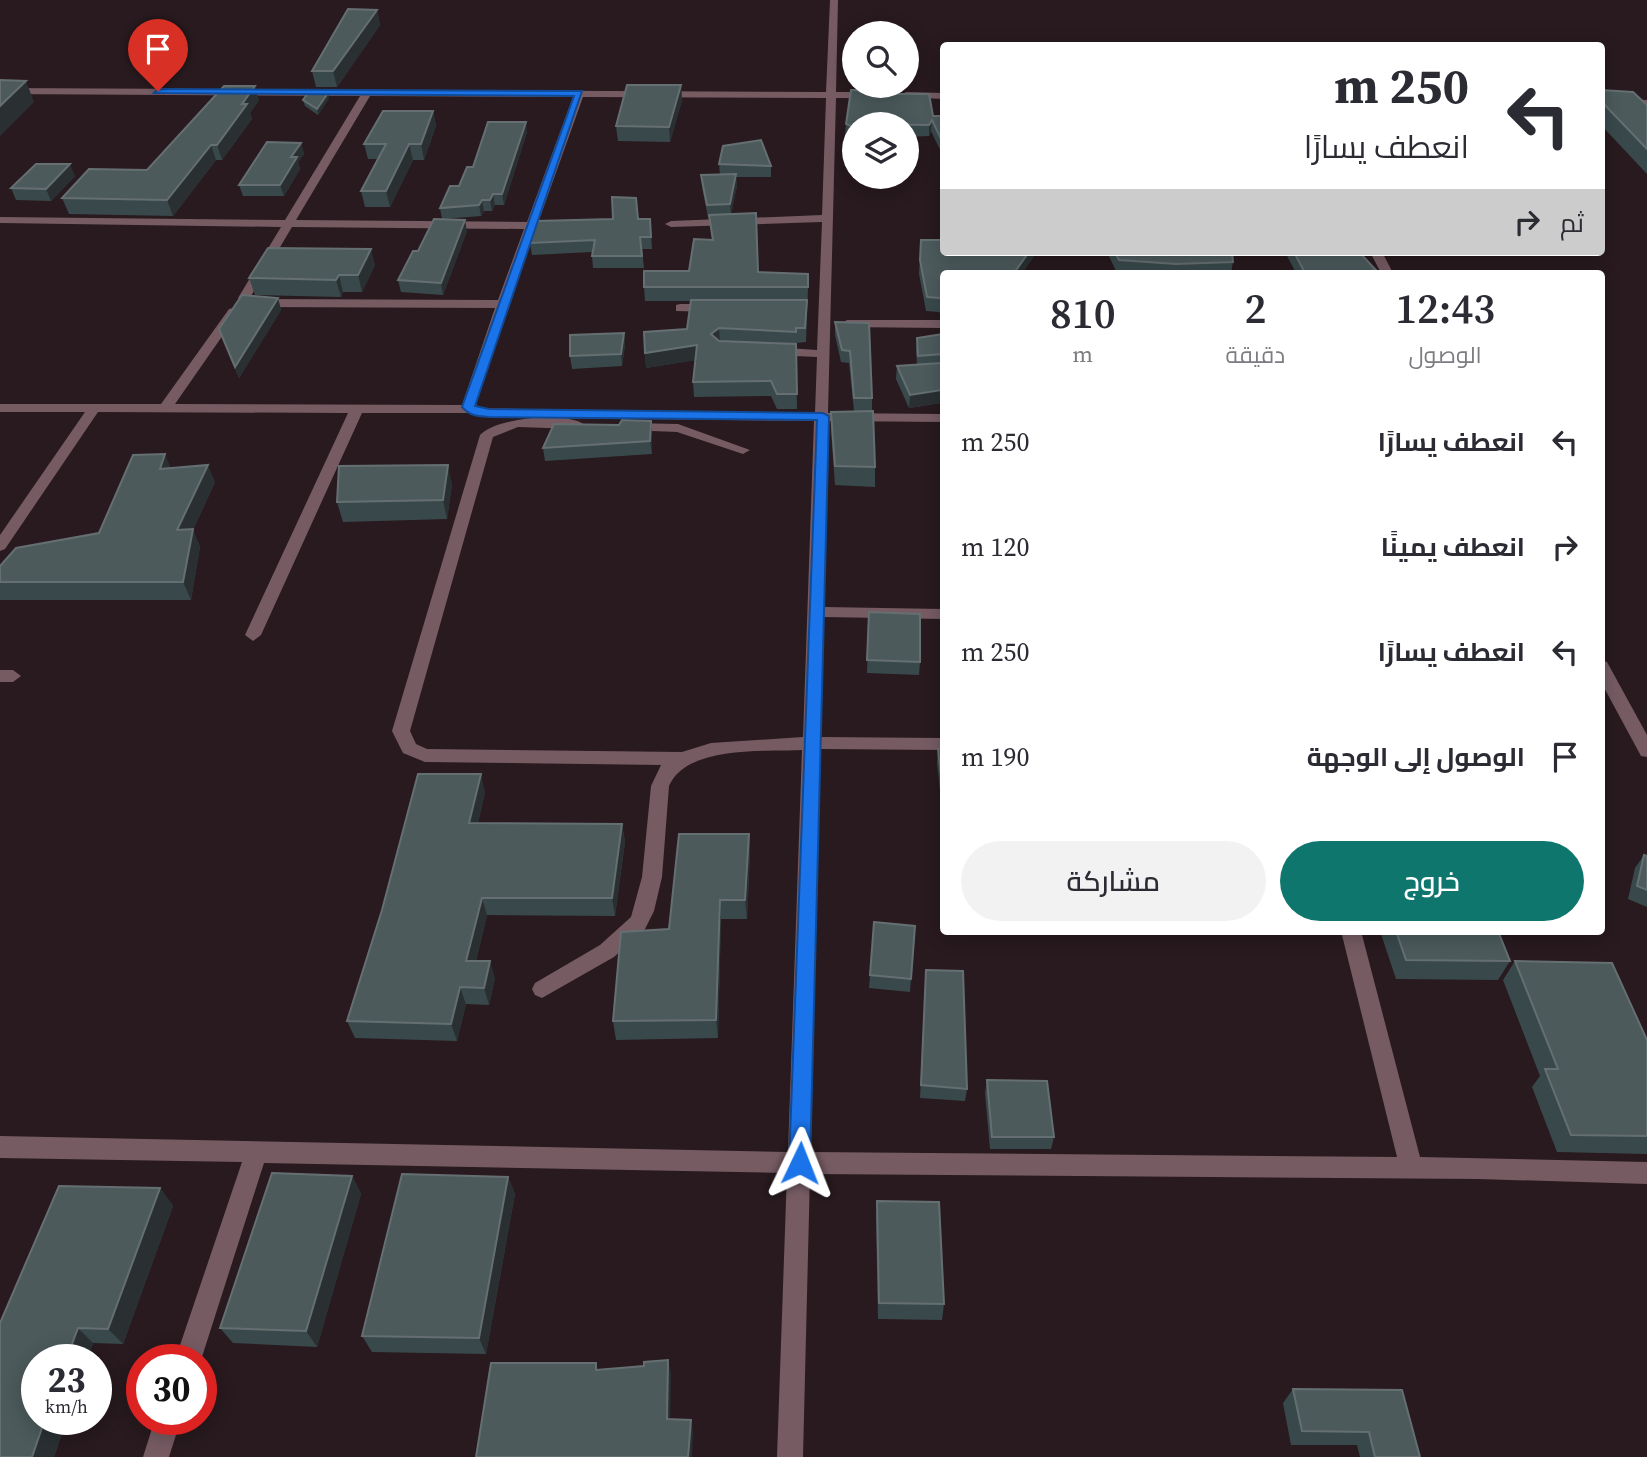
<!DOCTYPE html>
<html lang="ar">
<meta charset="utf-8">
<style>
body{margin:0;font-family:"Source Serif 4",Cairo,serif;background:#f2f2f3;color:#2b2b33;direction:rtl;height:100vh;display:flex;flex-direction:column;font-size:26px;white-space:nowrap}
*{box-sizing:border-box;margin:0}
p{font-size:23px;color:#7c7c81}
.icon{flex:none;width:38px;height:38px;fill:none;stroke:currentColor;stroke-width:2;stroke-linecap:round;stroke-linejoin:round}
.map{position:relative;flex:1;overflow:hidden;direction:ltr}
.side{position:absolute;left:940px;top:270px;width:665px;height:665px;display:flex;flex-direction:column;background:#fff;border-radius:7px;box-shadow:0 4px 18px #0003;direction:rtl}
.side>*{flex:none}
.hud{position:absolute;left:940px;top:42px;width:665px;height:214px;border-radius:7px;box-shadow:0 4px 18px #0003;direction:rtl;background:#fff;color:#2b2b33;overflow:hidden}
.tools{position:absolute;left:842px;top:21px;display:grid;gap:14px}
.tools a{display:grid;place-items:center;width:77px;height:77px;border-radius:50%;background:#fff;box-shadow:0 4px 18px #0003;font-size:35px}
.speed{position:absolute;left:21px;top:1344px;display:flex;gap:14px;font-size:35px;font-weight:700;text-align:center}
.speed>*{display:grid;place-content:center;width:91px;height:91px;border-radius:50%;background:#fff;box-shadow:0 4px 18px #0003;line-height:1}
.speed small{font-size:18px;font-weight:400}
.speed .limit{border:10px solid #d22;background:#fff;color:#111}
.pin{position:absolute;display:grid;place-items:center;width:60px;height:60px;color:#fff;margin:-72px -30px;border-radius:50% 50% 50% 0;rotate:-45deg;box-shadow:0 0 7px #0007}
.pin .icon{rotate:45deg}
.me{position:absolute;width:77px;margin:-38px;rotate:2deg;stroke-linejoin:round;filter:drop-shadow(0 0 5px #0008)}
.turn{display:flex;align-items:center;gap:24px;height:147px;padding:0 21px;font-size:32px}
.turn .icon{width:91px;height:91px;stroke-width:2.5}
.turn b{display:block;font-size:49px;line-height:60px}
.then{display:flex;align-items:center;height:66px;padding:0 21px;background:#0003;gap:14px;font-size:26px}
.eta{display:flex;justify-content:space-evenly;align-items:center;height:119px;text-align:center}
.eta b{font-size:42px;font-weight:600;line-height:49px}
.action{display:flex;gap:14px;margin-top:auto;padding:14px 21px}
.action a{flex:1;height:80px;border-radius:42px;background:#0f766e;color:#fff;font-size:28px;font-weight:600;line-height:80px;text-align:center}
.action a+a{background:#f2f2f3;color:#2b2b33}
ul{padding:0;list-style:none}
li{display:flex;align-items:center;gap:21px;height:105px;padding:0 21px}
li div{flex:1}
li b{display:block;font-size:26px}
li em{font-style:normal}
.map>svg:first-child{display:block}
</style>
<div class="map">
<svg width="1647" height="1457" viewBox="0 0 1647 1457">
<rect width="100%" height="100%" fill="#281a1e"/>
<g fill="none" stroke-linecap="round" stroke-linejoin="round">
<g fill="#765b63" fill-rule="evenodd">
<path d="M830 0H838L836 92H871L876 95 871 98H836L828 413 943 414V422L828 421 824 607 943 609V619L823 617 821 737 943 738V750L820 749 811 1152 1397 1157 1341 931H1361L1420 1157 1647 1162V1184L1478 1179 810 1174 803 1457H777L787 1173 264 1163 201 1360H175L242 1162 0 1158V1136L788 1152 802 750C764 752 687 745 669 786L662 877 654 911 645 929 614 957 542 998 535 995 532 989 535 983 600 945 631 917 642 877 651 786 661 765 425 762 403 753 392 731 480 435C496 417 568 411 585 425L578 429 518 427 493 437 410 731 416 744 427 749 682 752 711 743 803 737 814 421 562 418 555 414 562 410 815 413 817 357 772 355 766 351 772 347 817 350 822 222 671 227 665 224 671 221 822 215 826 98 583 97 538 223 548 226 536 229 475 401 478 408 523 409 530 413 523 417 475 416 468 413H362L261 635 253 641 245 635 348 413 98 412 5 549 0 551V535L85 412H0V404H161L229 309 233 308 239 312 175 404 462 405 495 308 257 307 238 298 281 227 0 223V217L285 220 360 96 0 94V88L826 92ZM370 96 573 97 527 222 296 220ZM292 227 524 229 498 300 259 299 251 296Z"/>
<path d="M906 92 943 93V99L903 97 901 95Z"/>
<path d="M1601 99 1647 100V106L1601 105Z"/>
<path d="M1370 252H1382L1393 273H1381Z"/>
<path d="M680 304H715L721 308 715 312 676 311V305Z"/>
<path d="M847 320H943V328L843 327 841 324Z"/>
<path d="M631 423 678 424 750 450 743 454 677 432 626 430V424Z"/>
<path d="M1601 660 1607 662 1647 735V757L1641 756 1601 682Z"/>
<path d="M0 670H13L21 676 13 682H0Z"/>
<path d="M155 1419H181L169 1457H143Z"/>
</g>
</g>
<g fill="#39494b">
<path d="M377 10 380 25 337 87H316L312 71Z"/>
<path d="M681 85 682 100 670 142 618 141 616 126Z"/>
<path d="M1601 90 1647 105V174L1601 125Z"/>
<path d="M879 94 933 116H943V156L931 131 929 136 906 137V124H854V138L845 135 846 124Z"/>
<path d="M329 98 318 115 305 106 303 100Z"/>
<path d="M259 100 250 113 252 119 222 160H216L173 216 69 214 62 198 147 170Z"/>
<path d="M433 111 436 126 424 160H413L390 207H365L361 191 377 159H368L364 144Z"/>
<path d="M527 132 504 205H495L492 211H484L481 216 442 219 440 208 459 186 473 167Z"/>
<path d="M301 143 304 154 298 162 300 169 284 196H243L239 185Z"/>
<path d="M719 164 771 166V177H736L737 186 731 214 758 272 808 288 806 342 796 343 797 409H777L771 396 694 397 693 382 695 360 646 368 645 353 687 329 691 301H645L644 287 689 271 712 239 709 217H708L702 187 701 175H720Z"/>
<path d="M75 176 51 201 16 200 11 188Z"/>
<path d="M638 219 651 231 652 249H642L644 268H593L592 256V252L532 255 530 243Z"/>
<path d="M467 231 443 295 401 292 398 280 418 251Z"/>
<path d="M921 240 943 252H1037L1022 273H943V317L939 312 926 311 919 274Z"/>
<path d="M1107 252H1232L1233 262 1231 273H1117Z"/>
<path d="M1285 252H1359L1375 273H1296Z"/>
<path d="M375 265 362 292H343L341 297 255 295 249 278Z"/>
<path d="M278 298 281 310 239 378 219 329Z"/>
<path d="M835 322 872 398V411H854L849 363 841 362 835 335Z"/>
<path d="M624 333 625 345 622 366 572 369 570 356Z"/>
<path d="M943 334V368H942L941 403 909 408 896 379 897 366 917 364 916 352 917 338Z"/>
<path d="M831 412 875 467V487L835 485 831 431Z"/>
<path d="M652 434V454L545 461 543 448Z"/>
<path d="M171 468 215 482 193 530 200 547 191 600H0V566L99 533Z"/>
<path d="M452 484 447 519 343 522 337 502Z"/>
<path d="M869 612 920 662 919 675 867 673Z"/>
<path d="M938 749H943V818L937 763Z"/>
<path d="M485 792 478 823 622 824 625 842 615 916 487 915 476 961 495 978 489 1005 466 1004 457 1041 355 1038 347 1021 382 910Z"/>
<path d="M749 834 750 854 747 919H721L718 1038 616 1040 613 1021 669 929Z"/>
<path d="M1644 855 1647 856V907L1628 899 1635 868Z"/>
<path d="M915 926 910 992 869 988 870 975Z"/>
<path d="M1380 931H1498L1510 961 1498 980 1396 979Z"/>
<path d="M1515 961 1647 1040V1154L1557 1152 1532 1087 1540 1076 1503 980Z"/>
<path d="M926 970 967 1089 965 1101 920 1098Z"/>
<path d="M987 1080 1054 1137 1051 1149H990L985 1093Z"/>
<path d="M352 1176 361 1194 317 1347 233 1343 220 1328Z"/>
<path d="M508 1177 515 1194 486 1354 372 1352 362 1336Z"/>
<path d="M59 1186 160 1188 173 1206 123 1344 93 1343 87 1360H37V1419H67L54 1457H0V1323Z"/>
<path d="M877 1201 944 1304 942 1320 878 1319 876 1218Z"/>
<path d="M1293 1389 1420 1457H1360L1357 1445H1291L1283 1403Z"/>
</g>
<g fill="#2a3032">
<path d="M377 10 380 25 337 87 333 71Z"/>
<path d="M26 81 34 102 0 136V106Z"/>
<path d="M681 85 682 100 670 142 669 127Z"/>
<path d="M255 86 259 100 250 113 252 119 222 160 217 145 242 104Z"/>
<path d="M328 93 329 98 318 115 317 109Z"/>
<path d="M433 111 436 126 424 160 421 144Z"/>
<path d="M932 120 931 131 929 136V125Z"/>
<path d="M526 122 527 132 504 205 502 194Z"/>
<path d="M301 143 304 154 298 162 300 169 284 196 280 185 291 157Z"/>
<path d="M409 144 413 160 390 207 386 191Z"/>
<path d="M211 145 216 160 173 216 167 200Z"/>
<path d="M70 164 75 176 51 201 46 189Z"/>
<path d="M736 174 737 186 731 216 730 204Z"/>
<path d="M493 194 495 205 492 211 490 200Z"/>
<path d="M482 200 484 211 481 216 479 205Z"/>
<path d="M465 220 467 231 443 295 441 283Z"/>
<path d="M371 249 375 265 362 292 358 275Z"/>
<path d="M1029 252H1037L1022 273H1014Z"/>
<path d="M339 275 343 292 341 297 336 280Z"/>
<path d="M278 298 281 310 239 378 235 367Z"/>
<path d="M719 328 720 342 711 334Z"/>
<path d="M624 333 625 345 622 366 621 354Z"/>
<path d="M697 345 698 360 646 368 645 353Z"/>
<path d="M942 390 941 403 909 408 910 395Z"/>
<path d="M651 421 652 434V454L650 441Z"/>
<path d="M165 454 172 471 160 469Z"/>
<path d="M208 465 215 482 193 530 200 547 191 600 183 582 177 530Z"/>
<path d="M448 465 452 484 447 519 443 500Z"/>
<path d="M481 774 485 792 474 841 469 823Z"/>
<path d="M622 824 625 842 615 916 612 898Z"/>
<path d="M749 834 750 854 747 919 745 900Z"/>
<path d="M482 898 487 915 472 978 466 961Z"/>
<path d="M720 900 721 919 718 1038 716 1020Z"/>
<path d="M490 961 495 978 489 1005 484 988Z"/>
<path d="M460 987 466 1004 457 1041 451 1024Z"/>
<path d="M352 1176 361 1194 317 1347 306 1331Z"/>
<path d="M508 1177 515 1194 486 1354 479 1338Z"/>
<path d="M160 1188 173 1206 123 1344 108 1329Z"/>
<path d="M78 1328 93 1343 87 1360H66Z"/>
<path d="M668 1360 671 1373 670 1432 667 1419Z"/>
<path d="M45 1419H67L54 1457H32Z"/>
<path d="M691 1420 693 1432 692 1457H688Z"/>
</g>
<g fill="#4c5a5c" stroke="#656f71" stroke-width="2">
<path d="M348 9 377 10 333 71H312Z"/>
<path d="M0 80 26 81 0 106Z"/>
<path d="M627 85H681L669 127 616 126Z"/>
<path d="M224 86H255L242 104H247L217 145H211L167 200 62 198 89 169 147 170Z"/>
<path d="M851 90H879V94H929L933 116H943V143L932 120 929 125 854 124 853 127 846 124Z"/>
<path d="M1601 90 1633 92 1647 105V149L1601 101Z"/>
<path d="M308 93H328L317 109 303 100Z"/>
<path d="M383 111H433L421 144H409L386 191H361L386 144H364Z"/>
<path d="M488 122H526L502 194H493L490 200H482L479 205 440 208 450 186H459L467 167H473Z"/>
<path d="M761 140 771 166 719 164 723 146Z"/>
<path d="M267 142 301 143 291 157H297L280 185H239Z"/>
<path d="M36 164H70L46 189 11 188Z"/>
<path d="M736 174 730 204 707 205 701 175Z"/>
<path d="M612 197 636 198 638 219H650L651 237H640L642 256H592L595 240 530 243 536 221 613 219Z"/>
<path d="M756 213 758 272 808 274V287H644V271H689L694 239 713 240 709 215Z"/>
<path d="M434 219 465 220 441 283 398 280 413 251H418Z"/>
<path d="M921 240H943V252H1029L1014 273H943V302L940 298 927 297 920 260Z"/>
<path d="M268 248 371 249 358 275H339L336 280 249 278Z"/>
<path d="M1115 252H1232L1233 262 1176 264 1119 260Z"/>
<path d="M1294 252H1359L1376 270 1357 273H1305Z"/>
<path d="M242 295 278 298 235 367 219 329Z"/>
<path d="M691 300H807L805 328H796V332L719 328 711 334 719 341 796 344 797 394H777L771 381 693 382 697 345 645 353 644 332 687 329Z"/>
<path d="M835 322 869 323 872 398H854L850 351 842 350Z"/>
<path d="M624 333 621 354 570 356V335Z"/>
<path d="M943 334V354L918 356 917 338Z"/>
<path d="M941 363 942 390 910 395 897 366Z"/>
<path d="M873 411 875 467 835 466 831 412Z"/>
<path d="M622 420 651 421 650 441 543 448 554 424 619 425Z"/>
<path d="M165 454 160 469 208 465 177 530 193 529 183 582H0V566L16 548 99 533 133 455Z"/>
<path d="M448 465 443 500 337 502 339 466Z"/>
<path d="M869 612 920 614V662L867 660Z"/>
<path d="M938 749H943V794Z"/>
<path d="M418 774H481L469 823 622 824 612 898H482L466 961H490L484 988 460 987 451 1024 347 1021 382 910Z"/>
<path d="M679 834H749L745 900H720L716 1020 613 1021 621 932 669 929Z"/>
<path d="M1644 855 1647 856V890L1637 886Z"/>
<path d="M874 922 915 926 911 979 870 975Z"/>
<path d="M1396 931H1498L1510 961 1406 960Z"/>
<path d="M1515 961 1612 963 1647 1040V1136L1571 1135 1545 1069H1558Z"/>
<path d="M926 970 963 971 967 1089 921 1085Z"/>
<path d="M987 1080 1047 1081 1054 1137H992Z"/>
<path d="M272 1173 352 1176 306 1331 220 1328Z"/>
<path d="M402 1174 508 1177 479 1338 362 1336Z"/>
<path d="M59 1186 160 1188 108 1329 78 1328 66 1360H37V1419H45L32 1457H0V1323Z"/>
<path d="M877 1201 939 1202 944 1304 879 1303Z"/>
<path d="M668 1360 667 1419 691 1420 688 1457H476L491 1363H596V1370L644 1366V1362Z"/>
<path d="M1293 1389 1402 1390 1420 1457H1375L1369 1432 1302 1431Z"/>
</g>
<path fill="#1a73e8" stroke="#114b97" stroke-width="2" d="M158 89 582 91 475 406 489 409 823 413 829 416 810 1163 807 1170 800 1173 792 1170 789 1163 817 420 489 417C477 416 470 416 462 407L574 96 154 93Z"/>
</svg>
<div class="tools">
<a><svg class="icon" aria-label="search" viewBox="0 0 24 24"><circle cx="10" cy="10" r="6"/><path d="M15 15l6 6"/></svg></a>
<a><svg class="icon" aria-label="layers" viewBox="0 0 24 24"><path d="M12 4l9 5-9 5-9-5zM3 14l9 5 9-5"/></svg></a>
</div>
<div class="speed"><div>23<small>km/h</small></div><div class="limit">30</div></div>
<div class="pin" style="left:158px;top:91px;background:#d93025"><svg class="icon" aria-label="arrive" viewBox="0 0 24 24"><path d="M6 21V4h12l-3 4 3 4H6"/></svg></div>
<svg class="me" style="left:800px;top:1163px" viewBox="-20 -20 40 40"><path d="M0-17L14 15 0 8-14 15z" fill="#1a73e8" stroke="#fff" stroke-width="4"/></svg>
<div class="hud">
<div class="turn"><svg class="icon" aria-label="left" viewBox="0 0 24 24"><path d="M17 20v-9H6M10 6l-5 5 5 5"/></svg><div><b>250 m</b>انعطف يسارًا</div></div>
<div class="then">ثم<svg class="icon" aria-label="right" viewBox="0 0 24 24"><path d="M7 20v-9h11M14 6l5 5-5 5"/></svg></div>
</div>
<section class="side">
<div class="eta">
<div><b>12:43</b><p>الوصول</p></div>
<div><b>2</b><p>دقيقة</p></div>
<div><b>810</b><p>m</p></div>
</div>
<ul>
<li><svg class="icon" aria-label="left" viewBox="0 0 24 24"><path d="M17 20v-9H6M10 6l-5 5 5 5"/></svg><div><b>انعطف يسارًا</b></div><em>250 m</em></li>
<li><svg class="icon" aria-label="right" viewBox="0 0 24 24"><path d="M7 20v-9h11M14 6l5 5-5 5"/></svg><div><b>انعطف يمينًا</b></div><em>120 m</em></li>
<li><svg class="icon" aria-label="left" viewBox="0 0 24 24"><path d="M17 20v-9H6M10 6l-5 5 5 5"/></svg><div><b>انعطف يسارًا</b></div><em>250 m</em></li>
<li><svg class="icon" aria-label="arrive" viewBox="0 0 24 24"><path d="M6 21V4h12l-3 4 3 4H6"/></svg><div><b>الوصول إلى الوجهة</b></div><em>190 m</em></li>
</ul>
<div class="action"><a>خروج</a><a>مشاركة</a></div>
</section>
</div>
